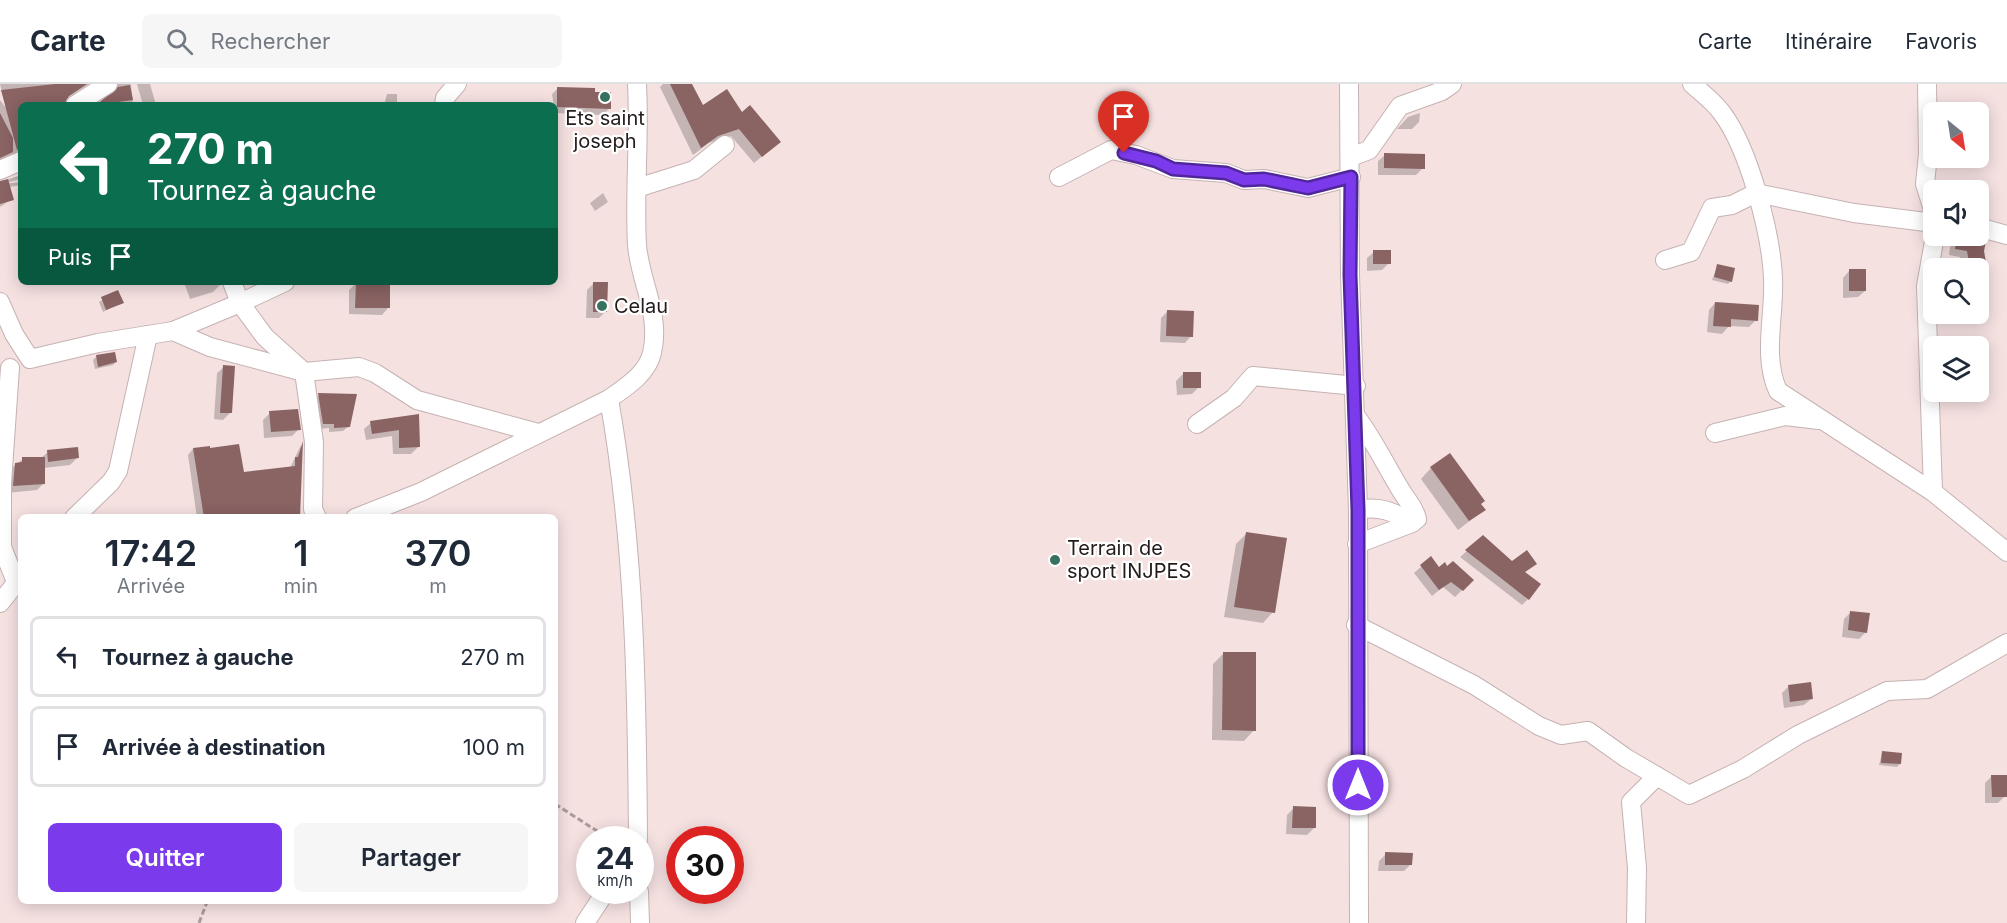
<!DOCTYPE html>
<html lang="fr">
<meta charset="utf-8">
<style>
body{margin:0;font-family:Inter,sans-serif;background:#f6f6f7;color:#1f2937;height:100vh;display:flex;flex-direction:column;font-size:22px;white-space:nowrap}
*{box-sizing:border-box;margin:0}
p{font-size:20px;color:#747a83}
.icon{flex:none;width:33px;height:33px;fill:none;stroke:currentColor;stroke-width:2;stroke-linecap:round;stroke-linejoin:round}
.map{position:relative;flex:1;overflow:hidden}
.sheet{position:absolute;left:18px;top:430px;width:540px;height:390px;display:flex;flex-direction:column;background:#fff;border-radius:9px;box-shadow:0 3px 15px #0003}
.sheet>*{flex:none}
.hud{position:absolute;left:18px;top:18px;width:540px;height:183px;border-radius:9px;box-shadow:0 3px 15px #0003;background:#0b6e4f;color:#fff;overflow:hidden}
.needle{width:39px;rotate:150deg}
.controls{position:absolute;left:1923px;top:18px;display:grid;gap:12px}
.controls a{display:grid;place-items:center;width:66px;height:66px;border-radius:9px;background:#fff;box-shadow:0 3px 15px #0003;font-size:30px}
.speed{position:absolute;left:576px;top:742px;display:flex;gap:12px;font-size:30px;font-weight:700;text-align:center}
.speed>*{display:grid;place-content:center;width:78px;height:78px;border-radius:50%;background:#fff;box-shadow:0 3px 15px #0003;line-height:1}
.speed small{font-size:15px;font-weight:400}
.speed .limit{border:9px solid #d22;background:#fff;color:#111}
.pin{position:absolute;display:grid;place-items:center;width:51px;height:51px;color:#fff;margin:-62px -26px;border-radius:50% 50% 50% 0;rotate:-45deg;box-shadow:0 0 6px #0007}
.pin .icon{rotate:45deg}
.me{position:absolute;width:66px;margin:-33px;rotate:0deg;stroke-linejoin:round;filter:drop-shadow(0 0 4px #0008)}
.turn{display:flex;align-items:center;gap:21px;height:126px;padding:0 30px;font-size:27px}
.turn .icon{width:78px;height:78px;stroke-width:2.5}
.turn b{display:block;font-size:42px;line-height:51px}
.then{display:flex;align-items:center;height:57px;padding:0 30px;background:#0003;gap:12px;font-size:22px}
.eta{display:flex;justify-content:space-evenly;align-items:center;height:102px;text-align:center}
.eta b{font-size:36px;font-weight:600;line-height:42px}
.action{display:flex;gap:12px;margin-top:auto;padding:12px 30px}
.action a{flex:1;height:69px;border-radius:9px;background:#7c3aed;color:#fff;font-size:24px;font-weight:600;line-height:69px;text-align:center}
.action a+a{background:#f6f6f7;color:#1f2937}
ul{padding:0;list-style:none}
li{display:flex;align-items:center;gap:18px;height:81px;margin:0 12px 9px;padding:0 18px;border:3px solid #e0e1e3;border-radius:9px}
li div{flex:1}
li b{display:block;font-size:22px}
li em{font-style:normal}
header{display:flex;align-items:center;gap:36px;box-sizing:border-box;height:84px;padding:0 30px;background:#fff;border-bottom:2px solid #e0e1e3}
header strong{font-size:28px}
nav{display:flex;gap:33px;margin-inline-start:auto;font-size:21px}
.search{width:420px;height:54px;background:#f6f6f7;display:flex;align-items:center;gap:15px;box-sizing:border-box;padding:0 21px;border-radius:9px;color:#747a83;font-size:22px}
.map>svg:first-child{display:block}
</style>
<header>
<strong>Carte</strong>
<div class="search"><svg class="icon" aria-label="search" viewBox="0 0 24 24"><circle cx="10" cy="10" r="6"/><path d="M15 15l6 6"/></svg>Rechercher</div>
<nav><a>Carte</a><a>Itinéraire</a><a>Favoris</a></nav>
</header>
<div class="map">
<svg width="2007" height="839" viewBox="0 0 2007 839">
<rect width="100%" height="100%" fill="#f6e1e1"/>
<g fill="#0003">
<path d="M0 0H89L65 15 21 21V74L0 77V16L6 24Z"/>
<path d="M112 0H131L133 21H98L113 10Z"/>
<path d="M137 0H150L156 21H143Z"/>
<path d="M663 0H691L702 23 742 30 771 65 754 79 731 52 709 59 693 71 660 3Z"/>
<path d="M558 4 594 9 609 25 603 31 555 29 552 10Z"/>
<path d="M387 10H397V21H384Z"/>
<path d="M1420 29 1419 38 1412 45H1397L1408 33Z"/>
<path d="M1385 71 1423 84 1416 91H1378V77Z"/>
<path d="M21 91V95L2 100 21 98V101L9 103 12 115 0 123V98Z"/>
<path d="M603 109 608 118 595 127 590 119Z"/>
<path d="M1957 152 1984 158 1982 167 1987 195 1981 202H1978V184H1962L1960 173 1949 171 1951 157Z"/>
<path d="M1374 168 1389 179 1382 186 1367 187V174Z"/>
<path d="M1718 181 1731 197 1728 200 1712 196Z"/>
<path d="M1849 187 1865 207 1858 213 1843 214V194Z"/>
<path d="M184 198H219L220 201 213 208 190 215Z"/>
<path d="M356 199 388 224 382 231 349 230V206Z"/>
<path d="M594 199 606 227 599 234H586L587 206Z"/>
<path d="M118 208 122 218 103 228 99 218Z"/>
<path d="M1715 219 1756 236 1749 243 1729 242 1722 250 1707 248 1709 226Z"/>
<path d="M1168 227 1191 252 1185 259 1160 258 1161 234Z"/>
<path d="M114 269 116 278 113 281 95 285 93 276 96 273Z"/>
<path d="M224 283 230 329 223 336 214 335 217 289Z"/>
<path d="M1183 290 1199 303 1192 310 1177 311 1176 297Z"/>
<path d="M319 311 349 342 343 347 329 348V344L318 345 314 316Z"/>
<path d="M270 329 299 345 292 352 264 354 263 336Z"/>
<path d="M418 332V363L411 370H393L392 352 366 356 364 345 371 339Z"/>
<path d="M301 361 299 434H197L188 371 193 365 243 389 290 384Z"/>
<path d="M48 368 77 374 70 381 44 384V399L37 406 7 409 8 387 23 375 41 374Z"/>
<path d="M1431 384 1480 421 1484 426 1458 446 1421 395Z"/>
<path d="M1247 449 1273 528 1263 539 1224 533 1236 460Z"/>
<path d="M1483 453 1512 479 1535 480 1524 489 1528 515 1522 521 1460 473Z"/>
<path d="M1431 474 1439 485 1472 496 1455 513 1443 503 1432 512 1414 489Z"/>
<path d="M1851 528 1866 548 1859 555 1842 553 1844 535Z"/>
<path d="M1223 570 1254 646 1244 657 1212 656 1213 580Z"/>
<path d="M1789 602 1811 615 1804 621 1784 624 1782 609Z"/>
<path d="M1882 669 1900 680 1897 683 1879 681Z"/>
<path d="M1992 692 2005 712 1998 719H1985V699Z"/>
<path d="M1294 724 1314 744 1307 751 1286 750 1287 731Z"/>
<path d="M1386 770 1411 780 1404 787H1378L1379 777Z"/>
</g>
<g fill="#8a6363">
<path d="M55 0H87L69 12 64 21H21V65L17 66 1 6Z"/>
<path d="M670 0H692L703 21 727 5 742 28 750 21 781 58 762 73 739 45 718 52 701 64Z"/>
<path d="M130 1 133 16 96 21 118 3Z"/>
<path d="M557 3 595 4V8H611V25L557 23Z"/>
<path d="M0 29 13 54V68L0 74Z"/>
<path d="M1384 69 1425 70V85L1384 84Z"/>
<path d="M8 95 14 116 0 120V97Z"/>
<path d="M1957 152H1971L1986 157 1984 167 1987 184H1970L1967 167 1955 165Z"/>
<rect x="1373" y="166" width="18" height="14"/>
<path d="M1717 180 1735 184 1732 198 1714 193Z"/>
<rect x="1849" y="185" width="17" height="22"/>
<path d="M356 198H390V224H355Z"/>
<path d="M593 198H608L607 228H593Z"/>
<path d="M118 206 124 219 106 226 101 213Z"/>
<path d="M1715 218 1759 221 1758 237 1731 235V243L1713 242Z"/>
<path d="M1167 226 1194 227 1193 253 1166 252Z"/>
<path d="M115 268 117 278 98 283 96 271Z"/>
<path d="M223 281 235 282 232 329H220Z"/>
<rect x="1183" y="288" width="18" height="16"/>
<path d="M318 309 357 310 350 343 334 344V340H323Z"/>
<path d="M298 325 301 346 271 348 269 327Z"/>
<path d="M419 330 420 363 399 364V346L372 350 370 337Z"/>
<path d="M303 357 300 434H204L193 364 210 362V364L239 360 244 388 295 382V373H298Z"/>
<path d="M78 363 79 374 48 378 47 366Z"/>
<path d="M1450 369 1485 417 1481 420 1486 426 1469 437 1430 383Z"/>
<path d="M22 373H45V400L13 402 15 379 22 378Z"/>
<path d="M1246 448 1287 454 1275 529 1234 523Z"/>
<path d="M1483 451 1512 477 1527 466 1537 480 1525 488 1541 500 1529 516 1465 466Z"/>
<path d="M1431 472 1439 483 1445 478 1447 482 1453 477 1474 496 1463 507 1451 498 1439 506 1420 481Z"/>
<path d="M1850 527 1870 529 1867 549 1848 546Z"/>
<path d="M1223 568H1256V647L1222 646Z"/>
<path d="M1811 598 1813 615 1790 618 1788 601Z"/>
<path d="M1882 667 1902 669 1901 680 1881 679Z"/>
<path d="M1991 691H2007V713H1992Z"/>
<path d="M1293 722 1316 723V744H1292Z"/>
<path d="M1385 768 1413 769 1412 781H1385Z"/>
</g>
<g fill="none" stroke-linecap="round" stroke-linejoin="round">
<g stroke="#c6b2b2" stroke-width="20">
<g id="street">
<path d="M1349 0 1350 191 1358 426 1359 839"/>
<path d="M1692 0C1702 9 1714 18 1722 29 1749 65 1771 149 1773 194 1775 231 1762 272 1778 307L1933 408 2007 468"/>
<path d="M1927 0 1928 70 1925 100 1934 129"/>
<path d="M75 21 108 0"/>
<path d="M444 21 445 14 457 0"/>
<path d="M1351 73 1369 66 1400 22 1442 7 1452 0"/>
<path d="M0 86 21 77"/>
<path d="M1059 93 1111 66 1136 71 1173 85 1226 89 1244 96 1264 95 1308 104 1351 93"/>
<path d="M637 104 694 86 725 61"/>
<path d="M1978 143 2007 151"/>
<path d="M1665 176 1691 168 1712 124 1732 121 1756 109 1854 129 1934 139"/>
<path d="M285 198 240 219 265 253 304 288 359 283 375 289 417 316 538 349"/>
<path d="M0 218 14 250 30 275 98 259 173 247 240 219 232 198"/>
<path d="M173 247 210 263 304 288 314 358 313 425 317 434"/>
<path d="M10 284 2 399V463L16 498"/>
<path d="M609 315C635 461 637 608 638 756"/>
<path d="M1355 331C1374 356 1386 382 1402 408 1408 418 1414 422 1417 435L1412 439C1394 428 1379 421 1358 426"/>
<path d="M1197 340 1234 314 1253 292 1356 302"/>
<path d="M1715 349 1785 332 1819 336"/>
<path d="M1933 408 1926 202 1935 152"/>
<path d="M74 434 111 398 118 387 148 251"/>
<path d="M355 434 421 408 609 315C626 303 647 290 652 269 661 230 640 198 637 161 634 107 640 54 637 0"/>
<path d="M1357 460 1412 439"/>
<path d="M0 519 21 493"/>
<path d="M1356 541 1474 601 1539 642 1561 651 1588 647 1626 674 1689 711 1743 685 1798 651 1887 607 1927 605 2007 559"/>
<path d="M639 807 640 839"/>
<path d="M585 839 606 807"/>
<path d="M1636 839 1637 784 1631 718 1657 692"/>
</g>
</g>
<g stroke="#ab9b9b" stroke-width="3" stroke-dasharray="6 3" stroke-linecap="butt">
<path d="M555 720 611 756"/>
<path d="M199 839 207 818"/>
</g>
<use href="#street" stroke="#fff" stroke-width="18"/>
</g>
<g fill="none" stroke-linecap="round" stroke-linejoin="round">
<g stroke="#51269a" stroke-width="15">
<path id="route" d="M1124 69 1156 77 1173 85 1226 89 1244 96 1264 95 1308 104 1351 93 1350 191 1358 426V701"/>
</g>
<use href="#route" stroke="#7c3aed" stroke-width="10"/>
</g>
<g fill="#36725d" stroke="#fff" stroke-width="2">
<circle cx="605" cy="13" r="6"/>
<circle cx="602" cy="222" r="6"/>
<circle cx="1055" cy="476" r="6"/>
</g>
<g text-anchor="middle" stroke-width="4.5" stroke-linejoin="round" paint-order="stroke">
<g font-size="20" fill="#241c1c" stroke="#fff" text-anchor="start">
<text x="605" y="41" text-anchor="middle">Ets saint<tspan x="605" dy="23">joseph</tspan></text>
<text x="614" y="229">Celau</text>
<text x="1067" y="471">Terrain de<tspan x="1067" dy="23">sport INJPES</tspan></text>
</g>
</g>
</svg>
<div class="controls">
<a><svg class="needle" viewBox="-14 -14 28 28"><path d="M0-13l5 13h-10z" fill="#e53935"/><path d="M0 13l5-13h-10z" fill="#747a83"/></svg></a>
<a><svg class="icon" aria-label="sound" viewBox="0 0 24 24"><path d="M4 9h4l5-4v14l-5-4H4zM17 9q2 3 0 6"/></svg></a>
<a><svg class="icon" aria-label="search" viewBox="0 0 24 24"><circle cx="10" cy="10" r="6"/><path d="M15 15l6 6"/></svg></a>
<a><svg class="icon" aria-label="layers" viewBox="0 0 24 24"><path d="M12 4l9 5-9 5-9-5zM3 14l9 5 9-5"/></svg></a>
</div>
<div class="speed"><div>24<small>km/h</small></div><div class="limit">30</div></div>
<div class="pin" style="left:1124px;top:69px;background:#d93025"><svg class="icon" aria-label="arrive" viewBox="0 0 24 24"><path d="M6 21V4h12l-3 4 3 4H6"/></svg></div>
<svg class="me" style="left:1358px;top:701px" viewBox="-20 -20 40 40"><circle r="17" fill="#7c3aed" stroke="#fff" stroke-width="3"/><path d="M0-11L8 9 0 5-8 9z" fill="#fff"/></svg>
<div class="hud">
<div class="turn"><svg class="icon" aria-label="left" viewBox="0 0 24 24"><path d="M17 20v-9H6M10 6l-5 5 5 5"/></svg><div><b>270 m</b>Tournez à gauche</div></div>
<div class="then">Puis<svg class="icon" aria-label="arrive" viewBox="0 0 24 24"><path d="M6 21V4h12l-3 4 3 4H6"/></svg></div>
</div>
<section class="sheet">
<div class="eta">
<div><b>17:42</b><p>Arrivée</p></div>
<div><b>1</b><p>min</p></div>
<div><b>370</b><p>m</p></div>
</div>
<ul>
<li><svg class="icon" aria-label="left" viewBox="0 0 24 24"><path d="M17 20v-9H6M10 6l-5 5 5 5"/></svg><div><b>Tournez à gauche</b></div><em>270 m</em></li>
<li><svg class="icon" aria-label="arrive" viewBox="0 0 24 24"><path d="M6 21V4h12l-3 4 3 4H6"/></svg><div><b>Arrivée à destination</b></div><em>100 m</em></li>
</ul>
<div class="action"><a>Quitter</a><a>Partager</a></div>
</section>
</div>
